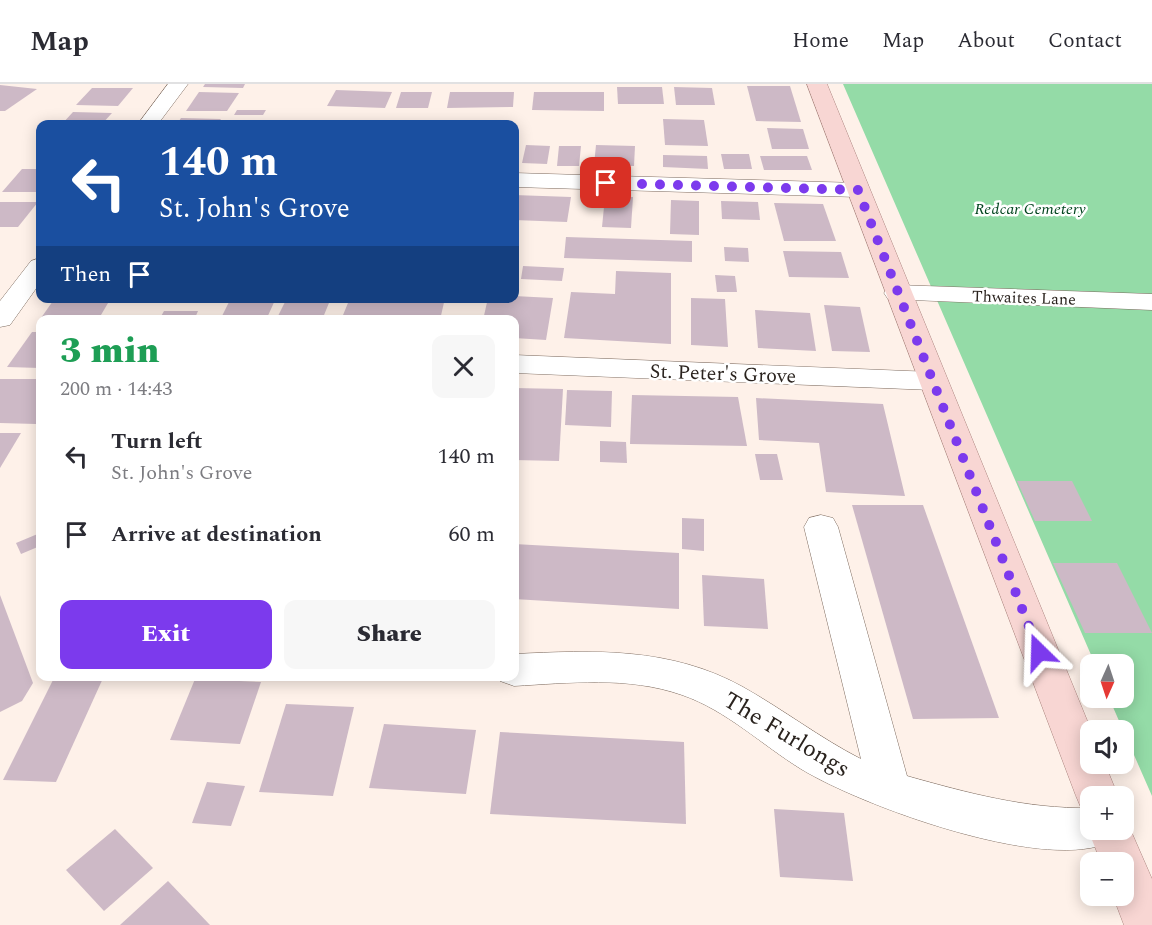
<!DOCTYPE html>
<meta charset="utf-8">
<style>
body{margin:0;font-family:Spectral,serif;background:#f7f7f7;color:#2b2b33;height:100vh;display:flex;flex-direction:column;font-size:22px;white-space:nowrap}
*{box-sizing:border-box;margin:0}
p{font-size:20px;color:#7c7c81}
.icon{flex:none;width:33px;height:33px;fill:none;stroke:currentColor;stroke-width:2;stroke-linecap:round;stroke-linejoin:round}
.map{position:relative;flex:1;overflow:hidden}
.drawer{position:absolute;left:36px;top:231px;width:483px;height:366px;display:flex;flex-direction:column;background:#fff;border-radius:12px;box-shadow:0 3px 15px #0003}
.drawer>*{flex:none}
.guide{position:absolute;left:36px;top:36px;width:483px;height:183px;border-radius:12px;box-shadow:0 3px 15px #0003;background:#1a4fa0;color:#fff;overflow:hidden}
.needle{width:39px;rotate:183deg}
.tools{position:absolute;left:1080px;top:570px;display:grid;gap:12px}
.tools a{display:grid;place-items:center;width:54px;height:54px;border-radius:12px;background:#fff;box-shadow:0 3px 15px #0003;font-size:30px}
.pin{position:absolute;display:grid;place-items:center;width:51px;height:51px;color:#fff;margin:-26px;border-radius:12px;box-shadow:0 3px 9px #0006}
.me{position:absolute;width:66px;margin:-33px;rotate:338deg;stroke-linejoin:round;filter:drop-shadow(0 0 4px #0008)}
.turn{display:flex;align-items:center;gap:21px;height:126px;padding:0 24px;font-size:27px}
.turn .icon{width:78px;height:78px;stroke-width:2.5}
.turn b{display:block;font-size:42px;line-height:51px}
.then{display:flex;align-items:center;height:57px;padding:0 24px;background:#0003;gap:12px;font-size:22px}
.round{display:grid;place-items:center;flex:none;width:63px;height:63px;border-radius:12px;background:#f7f7f7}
.head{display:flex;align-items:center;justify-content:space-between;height:102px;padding:0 24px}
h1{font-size:36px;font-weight:800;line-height:45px;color:#1e9e55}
.action{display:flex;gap:12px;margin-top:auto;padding:12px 24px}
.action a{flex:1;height:69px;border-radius:12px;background:#7c3aed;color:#fff;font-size:24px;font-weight:800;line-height:69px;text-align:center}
.action a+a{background:#f7f7f7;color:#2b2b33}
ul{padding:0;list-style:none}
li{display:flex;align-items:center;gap:18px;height:78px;padding:0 24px}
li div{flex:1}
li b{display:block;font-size:22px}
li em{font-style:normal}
header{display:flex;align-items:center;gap:36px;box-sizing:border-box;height:84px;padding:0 30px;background:#fff;border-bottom:2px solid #e1e1e2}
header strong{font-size:28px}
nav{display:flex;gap:33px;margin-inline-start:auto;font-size:21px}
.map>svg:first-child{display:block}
</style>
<header>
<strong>Map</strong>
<nav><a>Home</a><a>Map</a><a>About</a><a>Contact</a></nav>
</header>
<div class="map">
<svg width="1152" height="841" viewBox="0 0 1152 841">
<rect width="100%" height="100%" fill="#fef1e9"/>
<path fill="#94dba7" d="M843 0H1152V712L1109 614H1124V580H1095Z"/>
<g fill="#cdb9c6">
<path d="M205 0H245L243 4 203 3Z"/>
<path d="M0 1 37 5 5 27H0Z"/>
<path d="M747 2H790L801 38 756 37Z"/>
<path d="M617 3H662L664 20H618Z"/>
<path d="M674 3 712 4 715 21H676Z"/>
<path d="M92 4H133L118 22 76 21Z"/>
<path d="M336 6 392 8 385 24 327 22Z"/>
<path d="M199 8 239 9 227 27H186Z"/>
<path d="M401 8H432L428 24H396Z"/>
<path d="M450 8H514L513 23 447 24Z"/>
<path d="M534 8H604V27L532 26Z"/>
<path d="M237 26H266L263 31H234Z"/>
<path d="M73 28 112 29 102 40H62Z"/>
<path d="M181 34 221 35 217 40H177Z"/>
<path d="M663 35 704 36 708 62 665 61Z"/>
<path d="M767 44 803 45 809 65H772Z"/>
<path d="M526 61 550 62 547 80 522 79Z"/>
<path d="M596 61 635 62 634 82 594 81Z"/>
<path d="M559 62H581L579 82H557Z"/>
<path d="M721 70H749L752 85H724Z"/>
<path d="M663 71 707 72 708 85 663 83Z"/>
<path d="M760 72H807L812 86H764Z"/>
<path d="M22 85H40V108H2Z"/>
<path d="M514 111 571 113 567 138 514 136Z"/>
<path d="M605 113H633L631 144 602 143Z"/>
<path d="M671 116 699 117V151L670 150Z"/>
<path d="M721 117 758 118 760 136 722 135Z"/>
<path d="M0 118H38L18 143H0Z"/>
<path d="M774 119 823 120 836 157H784Z"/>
<path d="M566 153 692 157V178L564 174Z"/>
<path d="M724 163 748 164 749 178 725 177Z"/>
<path d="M783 167 841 168 849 194 789 193Z"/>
<path d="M523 182 564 184 562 197 521 195Z"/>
<path d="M616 187 671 189V260L564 254 571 208 615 210Z"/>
<path d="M715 191 735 192 737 208H717Z"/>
<path d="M514 212 553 214 546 256 514 254V236H483L488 214Z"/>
<path d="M55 214H111L98 236 41 234Z"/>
<path d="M231 214H276L266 236H220Z"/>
<path d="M287 214H331L322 236H276Z"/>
<path d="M350 214H445L440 236H341Z"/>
<path d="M691 214 725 215 728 263 691 261Z"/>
<path d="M824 221 860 223 870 268 832 267Z"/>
<path d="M755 226 810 229 816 267 758 264Z"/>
<path d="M164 227H198L194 236H159Z"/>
<path d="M32 248H40V284L7 283Z"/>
<path d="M0 295H40V333L36 340 0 339Z"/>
<path d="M514 304 563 305 559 377 514 376Z"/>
<path d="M567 306 612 307 611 343 565 341Z"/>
<path d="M632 311 738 313 747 362 630 360Z"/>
<path d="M756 314 883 320 905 412 826 408 819 359 759 356Z"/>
<path d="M0 349H21L0 384Z"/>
<path d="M600 357 626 358 627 379 600 378Z"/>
<path d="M755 370H777L783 396H760Z"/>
<path d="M1017 397H1072L1092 437H1035Z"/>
<path d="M852 421H923L999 634 913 635Z"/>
<path d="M682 434 704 435V467L682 465Z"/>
<path d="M40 449V462L21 470 16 459Z"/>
<path d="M514 460 679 469V525L514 515Z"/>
<path d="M1053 479H1117L1152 549H1085Z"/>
<path d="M702 491 764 495 768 545 704 542Z"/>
<path d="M0 511 33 599 22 617 0 628Z"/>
<path d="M55 592H104L56 698 3 696Z"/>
<path d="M195 595 261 598 240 660 170 656Z"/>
<path d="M286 620 354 623 333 712 259 708Z"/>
<path d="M384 640 476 646 466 710 369 704Z"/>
<path d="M500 648 684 658 686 740 490 730Z"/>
<path d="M207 698 245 702 231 742 192 739Z"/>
<path d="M774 725 844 729 853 797 780 793Z"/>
<path d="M115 745 153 784 104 827 66 786Z"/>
<path d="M168 797 210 841H120Z"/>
</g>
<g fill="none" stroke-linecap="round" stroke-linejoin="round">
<g stroke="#7e6c60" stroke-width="1">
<g id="minor">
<path d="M168 0H188L158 40H138Z"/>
<path d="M514 89 858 99 866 101 869 106 866 111 858 113 514 103Z"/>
<path d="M40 174V199L10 241 0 243V217L31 177Z"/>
<path d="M897 201 1152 210V226L888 215 884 209 888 203Z"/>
<path d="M514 271 932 288 942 291 946 297 942 303 932 306 514 289Z"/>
<path d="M821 431 833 434 838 443 907 692C968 709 1026 725 1090 724V746H1112L1105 760C1038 786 862 722 801 685 762 661 726 626 682 611 628 592 569 599 514 602L500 597 498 592H514V570C594 566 671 563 743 603 784 626 820 654 861 675L804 443 809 434Z"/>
</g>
</g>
<g stroke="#ad8680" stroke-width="1">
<g id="major">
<path d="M807 0H827L1091 646 1090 680H1105L1118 712H1090V729L1082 726 1076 712Z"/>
<path d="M1124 731 1152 795V841H1124L1113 812H1124V778H1101L1088 746 1090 741V746H1124Z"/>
</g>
</g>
<use href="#minor" fill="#fff" fill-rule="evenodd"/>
<use href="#major" fill="#f8d6d3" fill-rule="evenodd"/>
</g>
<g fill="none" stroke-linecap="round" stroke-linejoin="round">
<path stroke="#7c3aed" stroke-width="10" stroke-dasharray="0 18" d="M606 99 858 106 1039 568"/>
</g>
<g text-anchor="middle" stroke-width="5" stroke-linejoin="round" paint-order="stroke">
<g font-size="16" font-style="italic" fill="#00441e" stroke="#fff">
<text x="1030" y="130">Redcar Cemetery</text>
</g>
<g font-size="16" fill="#2a231e" stroke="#fff">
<text transform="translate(1024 213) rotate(2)" y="6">Thwaites Lane</text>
</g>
<g font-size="20" fill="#2a231e" stroke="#fff">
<text transform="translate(723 289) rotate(2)" y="7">St. Peter's Grove</text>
</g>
<g font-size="24" fill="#2a231e" stroke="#fff">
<text transform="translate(787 650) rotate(31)" y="8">The Furlongs</text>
</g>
</g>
</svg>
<div class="tools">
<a><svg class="needle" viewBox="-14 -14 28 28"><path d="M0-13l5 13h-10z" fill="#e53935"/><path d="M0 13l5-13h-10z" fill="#7c7c81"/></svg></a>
<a><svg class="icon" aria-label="sound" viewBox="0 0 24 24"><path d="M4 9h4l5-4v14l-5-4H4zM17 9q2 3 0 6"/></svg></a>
<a>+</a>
<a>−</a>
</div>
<div class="pin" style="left:606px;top:99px;background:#d93025"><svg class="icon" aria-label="arrive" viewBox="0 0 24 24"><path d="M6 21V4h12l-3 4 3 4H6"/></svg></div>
<svg class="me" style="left:1039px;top:568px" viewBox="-20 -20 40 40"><path d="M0-17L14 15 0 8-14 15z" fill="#7c3aed" stroke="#fff" stroke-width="4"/></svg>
<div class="guide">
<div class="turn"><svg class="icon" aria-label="left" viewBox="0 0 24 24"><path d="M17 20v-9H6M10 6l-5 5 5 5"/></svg><div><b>140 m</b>St. John's Grove</div></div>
<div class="then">Then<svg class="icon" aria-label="arrive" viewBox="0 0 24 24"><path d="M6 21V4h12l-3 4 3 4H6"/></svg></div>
</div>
<section class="drawer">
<div class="head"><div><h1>3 min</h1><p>200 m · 14:43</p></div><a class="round"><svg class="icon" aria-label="close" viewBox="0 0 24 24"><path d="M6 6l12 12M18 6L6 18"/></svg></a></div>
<ul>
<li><svg class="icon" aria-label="left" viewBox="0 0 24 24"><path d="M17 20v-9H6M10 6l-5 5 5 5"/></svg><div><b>Turn left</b><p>St. John's Grove</p></div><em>140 m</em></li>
<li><svg class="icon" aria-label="arrive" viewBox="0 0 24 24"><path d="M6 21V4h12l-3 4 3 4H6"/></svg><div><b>Arrive at destination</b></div><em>60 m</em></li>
</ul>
<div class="action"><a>Exit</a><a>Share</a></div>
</section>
</div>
